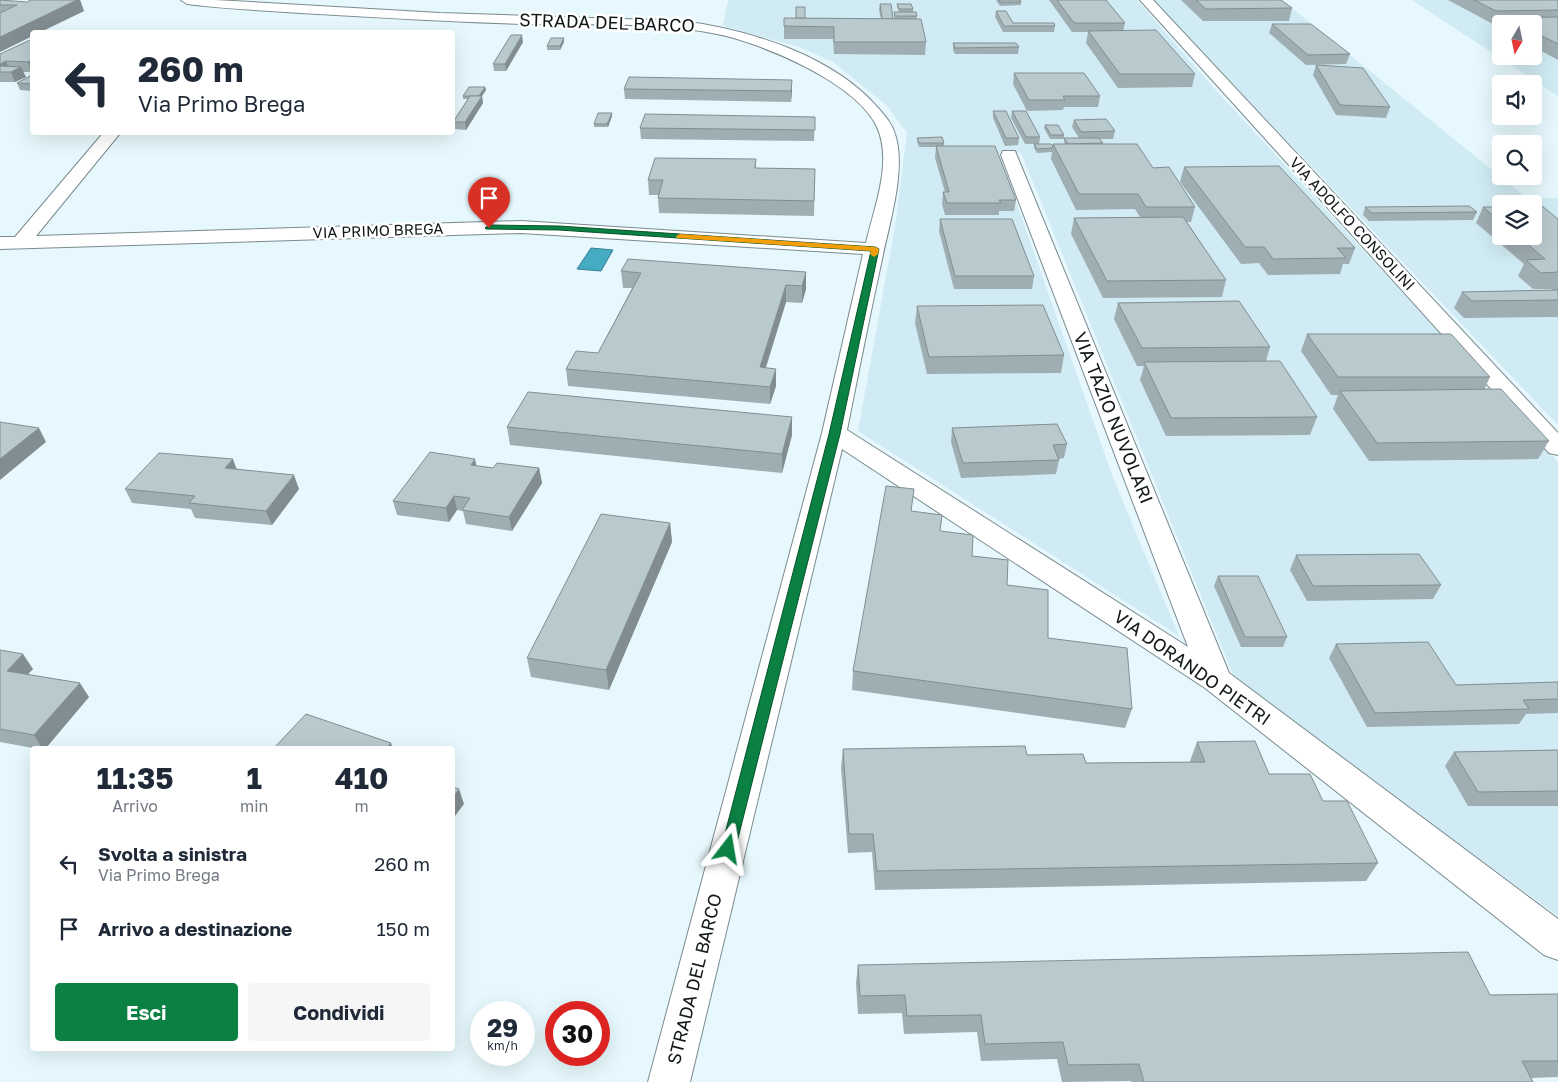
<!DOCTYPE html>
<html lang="it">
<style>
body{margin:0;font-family:"Golos Text",sans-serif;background:#f6f6f7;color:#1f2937;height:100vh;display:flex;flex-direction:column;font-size:19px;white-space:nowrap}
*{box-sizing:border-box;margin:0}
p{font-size:16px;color:#747a83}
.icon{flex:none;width:28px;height:28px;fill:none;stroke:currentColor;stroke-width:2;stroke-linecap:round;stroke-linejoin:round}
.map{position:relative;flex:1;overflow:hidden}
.drawer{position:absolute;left:30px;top:746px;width:425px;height:305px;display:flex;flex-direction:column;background:#fff;border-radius:5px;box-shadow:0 5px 20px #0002}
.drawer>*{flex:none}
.guide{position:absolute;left:30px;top:30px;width:425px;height:105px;border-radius:5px;box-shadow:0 5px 20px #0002;background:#fff;color:#1f2937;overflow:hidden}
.needle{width:32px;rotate:189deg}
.buttons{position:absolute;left:1492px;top:15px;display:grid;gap:10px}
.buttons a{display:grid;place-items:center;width:50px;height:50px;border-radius:5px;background:#fff;box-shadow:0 5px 20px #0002;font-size:25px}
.speed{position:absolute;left:470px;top:1001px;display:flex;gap:10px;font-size:25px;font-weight:700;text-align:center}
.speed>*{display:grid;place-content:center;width:65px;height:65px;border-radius:50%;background:#fff;box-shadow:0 5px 20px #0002;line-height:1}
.speed small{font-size:12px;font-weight:400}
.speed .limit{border:8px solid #d22;background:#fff;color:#111}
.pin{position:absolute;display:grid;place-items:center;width:42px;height:42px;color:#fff;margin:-51px -21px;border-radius:50% 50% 50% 0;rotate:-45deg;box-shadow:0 0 5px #0007}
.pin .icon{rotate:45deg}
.me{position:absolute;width:55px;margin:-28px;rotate:14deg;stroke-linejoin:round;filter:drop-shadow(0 0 4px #0008)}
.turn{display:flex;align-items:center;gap:18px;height:105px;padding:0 25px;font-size:22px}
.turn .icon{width:65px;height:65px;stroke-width:2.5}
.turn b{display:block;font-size:35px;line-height:42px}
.eta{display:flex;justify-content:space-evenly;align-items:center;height:85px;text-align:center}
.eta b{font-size:30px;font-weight:700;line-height:35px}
.action{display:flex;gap:10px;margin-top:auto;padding:10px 25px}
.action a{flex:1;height:58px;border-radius:5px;background:#0b8043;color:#fff;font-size:20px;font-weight:700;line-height:58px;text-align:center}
.action a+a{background:#f6f6f7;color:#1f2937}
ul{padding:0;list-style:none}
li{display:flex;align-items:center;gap:15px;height:65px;padding:0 25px}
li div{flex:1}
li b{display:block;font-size:19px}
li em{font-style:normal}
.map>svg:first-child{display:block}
</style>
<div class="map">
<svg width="1558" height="1082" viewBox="0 0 1558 1082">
<rect width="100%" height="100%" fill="#e6f8fd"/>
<g fill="#d0ebf3" fill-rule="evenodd">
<path d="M728 0H1137L1214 88 1558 462V916L1236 682 1021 153H999L1114 480 1179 636 858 431 895 226 907 133 887 106 833 62 799 47 723 26Z"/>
<path d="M1153 0H1282L1527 198H1558V425ZM1501 204H1534V236H1501Z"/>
<path d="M1412 0H1558V96ZM1501 24H1534V56H1501Z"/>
</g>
<path fill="#44abc3" stroke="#357f90" d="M591 248 613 250 601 271 577 269Z"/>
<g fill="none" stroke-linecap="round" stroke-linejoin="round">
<g stroke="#7a8a8e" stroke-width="2">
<g id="minor">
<path d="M181 0H215L440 13 683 21C751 30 834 56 879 109 886 117 892 124 895 134 907 170 888 228 881 264 869 319 858 375 847 430L1188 647 1001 155 1003 151H1015L1229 673 1558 919V960L1544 955 1205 688 842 449 690 1082H648L822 433 863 254 521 233 0 249V237H15L104 132H121L36 236 521 221 866 243C874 207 893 163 877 127 857 83 762 43 717 34 654 21 587 25 523 24 449 22 375 17 300 13 262 10 225 9 187 4Z"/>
<path d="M1140 0H1153L1558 433V455L1549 453Z"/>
</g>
</g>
<use href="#minor" fill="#fff" fill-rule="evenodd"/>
</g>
<g fill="#9faeb2">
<path d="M0 0 27 2 31 0H80L84 11 0 52Z"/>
<path d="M996 0H1020L1021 2V5L1000 6Z"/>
<path d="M1049 0H1106L1125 23 1123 31 1195 74 1192 87 1118 88 1086 43 1088 32H1072Z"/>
<path d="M1181 0H1281L1292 8 1289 21H1203Z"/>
<path d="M1448 0H1558V60L1534 47V24L1491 23Z"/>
<path d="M880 4 893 19H894V12H899L897 7V4L913 9V12L917 16 916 19 926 42 925 55 834 54 833 39H784V26L805 18 881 19 879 10Z"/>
<path d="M996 11 1013 23 1055 26 1054 32H1003L995 17Z"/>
<path d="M1272 24 1350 54 1346 64 1306 65 1269 33Z"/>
<path d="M564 38V42L560 50H547V46Z"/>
<path d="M32 40V72H23L26 77 15 82H0V54Z"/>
<path d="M523 42 506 71H494L493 64Z"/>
<path d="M953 43 1019 47 1018 54H955L953 50Z"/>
<path d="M1316 65 1390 107 1386 118 1336 115 1313 75Z"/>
<path d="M1014 73 1100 96 1098 107H1064L1063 110 1027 111 1013 84Z"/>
<path d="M32 75V91L20 90 17 83Z"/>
<path d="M485 87 486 90 482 96 483 103 466 130 454 129 453 122 468 99H463V96Z"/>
<path d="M624 89 792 90 791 102 625 99Z"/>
<path d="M993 111 1019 138 1018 145 1005 146 993 118Z"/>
<path d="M1012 111 1040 137 1039 144H1025L1011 118Z"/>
<path d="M612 113V116L608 127H594V124Z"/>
<path d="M815 117 814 141 641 139 640 128Z"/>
<path d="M1074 120 1115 131 1113 139H1100L1103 143V144L1153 168 1195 207 1191 222H1187L1226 280 1222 297 1103 298 1071 234 1074 218 1140 217 1135 209 1076 210 1051 159 1052 152 1037 153 1034 148V144L1053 146V144H1065L1064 142V138H1079L1072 127Z"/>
<path d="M1045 125 1064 135V139H1050L1044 128Z"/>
<path d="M917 138 944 143V146L1016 200 1014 211H999V215H945L942 204 943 192H945L935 158 936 147H919L917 141Z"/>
<path d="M756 159V168L815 169 814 216 659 213 658 198 659 195H649L648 180Z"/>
<path d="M1184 167 1355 248 1349 264H1343L1340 274 1268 275 1259 263 1241 264 1180 182Z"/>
<path d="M1365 207 1477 212 1473 220 1369 221 1363 215Z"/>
<path d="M1483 207H1501V236H1534L1558 219V317L1464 318 1454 308 1462 292 1553 290 1551 289H1533L1518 276 1524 264 1476 223Z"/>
<path d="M940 219 1034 276 1032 289H954L939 231Z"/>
<path d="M621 271 806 272V289L802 303 786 302 766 368 776 386 770 404 568 386 566 369 598 353 632 288H623Z"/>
<path d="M1118 303 1270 347 1266 361 1317 417 1310 435 1166 436 1140 380 1144 366H1137L1114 319Z"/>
<path d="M917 306 1064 355 1061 373 927 374 915 323Z"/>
<path d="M1307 334 1490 377 1484 390 1549 441 1538 459 1369 461 1333 409 1338 395H1331L1301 351Z"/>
<path d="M792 417V435L782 473 510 445 507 427Z"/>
<path d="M952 428 1067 444 1064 458 1058 459 1059 460 1056 474 961 478 951 442Z"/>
<path d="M477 466 493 468H539L542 483 512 531 466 524 463 511 457 510 449 522 397 515 393 501Z"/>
<path d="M237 469 299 489 272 525 195 518 191 509 132 503 125 489Z"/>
<path d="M670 523 672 542 609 690 531 677 527 658Z"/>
<path d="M940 531 1007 585 1048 638 1132 709 1125 728 852 690 853 671Z"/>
<path d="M1296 555 1441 585 1433 599 1307 601 1290 570Z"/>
<path d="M1218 576 1287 637 1283 647H1241L1214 586Z"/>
<path d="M1336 644 1456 685 1558 682V713L1526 714 1519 724 1367 727 1329 658Z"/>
<path d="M0 650 33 669 28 674 89 697 45 749H38L0 742Z"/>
<path d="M1197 742 1269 774 1323 801 1378 863 1366 881 875 890 872 852 848 853 841 768 843 749 1027 755 1086 763 1190 762V761Z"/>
<path d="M1558 750V806H1468L1445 766 1454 752Z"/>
<path d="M858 965 1490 995 1558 994V1077L1531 1078 1533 1082H1131V1081L1062 1082 1057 1059 981 1061 977 1032 904 1034 902 1013 858 1014 856 983Z"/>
</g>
<g fill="#828d91">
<path d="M77 0H80L84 11 40 32H32V36L0 52V37Z"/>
<path d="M522 35 523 42 506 71 505 64Z"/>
<path d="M564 38V42L560 50V46Z"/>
<path d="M32 60V72L28 62Z"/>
<path d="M6 61 10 71 0 72V64Z"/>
<path d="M21 67 26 77 15 82 11 72Z"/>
<path d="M792 80V90L791 102V91Z"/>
<path d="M485 87 486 90 480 99 479 96Z"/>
<path d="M482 96 483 103 466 130 465 122Z"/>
<path d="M612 113V116L608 127 607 124Z"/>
<path d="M806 272V289L802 303V286Z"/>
<path d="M786 285V302L760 385V367Z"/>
<path d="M776 369V386L770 404V387Z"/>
<path d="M792 417V435L782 473V454Z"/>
<path d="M39 428 46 442 0 480V459Z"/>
<path d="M233 459 238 473 225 468Z"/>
<path d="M475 459 478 473 471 465Z"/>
<path d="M539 468 542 483 512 531 509 517Z"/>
<path d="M294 475 299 489 272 525 266 511Z"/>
<path d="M454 496 457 510 449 522 446 508Z"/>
<path d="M670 523 672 542 609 690 606 670Z"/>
<path d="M23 654 33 669 17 685 7 671Z"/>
<path d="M80 683 89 697 45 749H43L34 735Z"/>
<path d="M391 743 393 749H386Z"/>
<path d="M459 789 464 804 452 820V799Z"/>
</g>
<g fill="#b9cacf" stroke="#828d91">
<path d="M0 0 27 2 31 0H77L0 37V13L17 5H0Z"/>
<path d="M999 0H1020L1021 2H1000Z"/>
<path d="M1057 0H1106L1125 23H1074Z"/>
<path d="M1196 0H1281L1292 8 1206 9Z"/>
<path d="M1474 0H1558V10L1496 11Z"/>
<path d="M880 4H891L893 19H882Z"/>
<path d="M897 4H911L913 9H899Z"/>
<rect x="796" y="7" width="9" height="11"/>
<path d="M996 11H1006L1013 23H1054L1055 26H1004Z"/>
<path d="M894 12H916L917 16H895Z"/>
<path d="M1558 17V44L1534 32V24H1519L1509 18Z"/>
<path d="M784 18 921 19 926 42H834V27L784 26Z"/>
<path d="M1272 24H1311L1350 54 1308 55Z"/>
<path d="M1156 30 1195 74H1120L1088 31Z"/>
<path d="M511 35H522L505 64H493Z"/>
<path d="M551 38H564L560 46H547Z"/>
<path d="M30 40H32V60L28 62 6 61 0 64V54Z"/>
<path d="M953 43H1016L1019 47 955 48Z"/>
<path d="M1316 65 1363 68 1390 107 1340 105Z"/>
<path d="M0 66 21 67 11 72H0Z"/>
<path d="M1014 73H1084L1100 96H1063L1065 100H1029Z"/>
<path d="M32 75V83L31 84 17 83Z"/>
<path d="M629 77 792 80 791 91 624 89Z"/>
<path d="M469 87H485L479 96H463Z"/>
<path d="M470 96H482L465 122H453Z"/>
<path d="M993 111H1006L1019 138H1006Z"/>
<path d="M1012 111H1026L1040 137H1026Z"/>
<path d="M598 113H612L607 124H594Z"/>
<path d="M645 114 815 117V130L640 128Z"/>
<path d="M1106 119 1115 131 1081 132 1074 120Z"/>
<path d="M1045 125H1058L1064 135H1051Z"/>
<path d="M942 137 944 143H919L917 138Z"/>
<path d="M1064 138H1099L1103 143 1068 144Z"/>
<path d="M1034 144H1051L1053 146 1052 148 1037 149Z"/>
<path d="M1053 144H1137L1153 168 1169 167 1195 207H1146L1138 194H1079Z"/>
<path d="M936 146H995L1016 200H999L1001 203H947L943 192H949Z"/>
<path d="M655 158 756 159 755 168 815 169 814 201 658 198 663 180H648Z"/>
<path d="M1279 166 1355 248H1337L1346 258 1273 259 1264 247H1245L1184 167Z"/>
<path d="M1469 206 1477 212 1372 213 1365 207Z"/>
<path d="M1542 206 1558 219V272L1541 273 1526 260 1545 259 1518 236H1534V207Z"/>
<path d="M1483 207H1501V222Z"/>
<path d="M1183 217 1226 280 1107 281 1074 218Z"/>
<path d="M940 219H1012L1034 276H955Z"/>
<path d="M628 259 806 272 802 286 786 285 760 367 776 369 770 387 566 369 576 351 598 353 641 273 621 271Z"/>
<path d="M1558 290V300L1472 301 1462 292Z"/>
<path d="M1239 301 1270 347 1142 348 1118 303Z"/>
<path d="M1043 305 1064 355 929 357 917 306Z"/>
<path d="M1307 334H1451L1490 377H1338Z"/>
<path d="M1280 361 1317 417 1171 418 1144 362Z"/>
<path d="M1501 389 1549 441 1377 443 1340 391Z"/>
<path d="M528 392 792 417 782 454 507 427Z"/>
<path d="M0 422 39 428 0 459Z"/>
<path d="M1057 424 1067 444 1053 445 1059 460 963 463 952 428Z"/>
<path d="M430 452 475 459 471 465 493 468 497 463 539 468 509 517 462 510 470 498 454 496 446 508 393 501Z"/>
<path d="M159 453 233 459 225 468 294 475 266 511 189 503 195 496 125 489Z"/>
<path d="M886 486 914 489 911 511 942 515 940 531 973 535 972 556 1008 560 1007 585 1048 590V638L1127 648 1132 709 853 671Z"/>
<path d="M601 514 670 523 606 670 527 658Z"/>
<path d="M1419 554 1441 585 1313 586 1296 555Z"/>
<path d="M1218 576H1258L1287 637H1245Z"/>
<path d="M1428 642 1456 685 1558 682V699L1523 700 1529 709 1375 713 1336 644Z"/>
<path d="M0 650 23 654 7 671 80 683 34 735 0 729Z"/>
<path d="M306 714 391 743 386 749H273Z"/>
<path d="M1255 741 1269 774H1310L1323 801H1347L1378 863 877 871 873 834H849L843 749 1025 746 1027 755 1083 754 1086 763 1205 762 1197 742Z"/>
<path d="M1558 750V791L1478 792 1454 752Z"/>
<path d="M452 787 459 789 452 799Z"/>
<path d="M1468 952 1490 995 1558 994V1061H1522L1533 1082H1144L1139 1064 1068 1065 1063 1042 985 1044 981 1015 907 1016 905 995 860 996 858 965Z"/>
</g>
<path fill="#0b8043" stroke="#07532c" d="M489 225 559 226 875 247 879 249 840 434 734 854 728 855 723 854 721 849 829 434 871 251 559 230 486 229 485 228Z"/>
<path fill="#f59e0b" d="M680 234 875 247 879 249 878 254 874 257 870 254 871 251 677 238 676 236Z"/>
<g text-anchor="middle" stroke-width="5" stroke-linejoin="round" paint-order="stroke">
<g font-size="15" fill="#121819" stroke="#fff">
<text transform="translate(1352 224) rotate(47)" y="5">VIA ADOLFO CONSOLINI</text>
<text transform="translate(378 231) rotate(-2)" y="5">VIA PRIMO BREGA</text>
</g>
<g font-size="18" fill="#121819" stroke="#fff">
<text transform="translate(607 23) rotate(2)" y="6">STRADA DEL BARCO</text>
<text transform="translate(1113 418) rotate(68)" y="6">VIA TAZIO NUVOLARI</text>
<text transform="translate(1192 668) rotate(35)" y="6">VIA DORANDO PIETRI</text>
<text transform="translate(695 979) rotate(-76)" y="6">STRADA DEL BARCO</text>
</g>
</g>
</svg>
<div class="buttons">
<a><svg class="needle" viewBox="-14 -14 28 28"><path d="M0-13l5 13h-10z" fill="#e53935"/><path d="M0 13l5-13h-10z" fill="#747a83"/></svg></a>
<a><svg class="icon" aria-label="sound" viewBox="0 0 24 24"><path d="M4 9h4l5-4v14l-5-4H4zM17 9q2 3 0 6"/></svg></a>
<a><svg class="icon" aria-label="search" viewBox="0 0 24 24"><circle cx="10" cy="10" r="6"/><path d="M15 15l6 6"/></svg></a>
<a><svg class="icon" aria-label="layers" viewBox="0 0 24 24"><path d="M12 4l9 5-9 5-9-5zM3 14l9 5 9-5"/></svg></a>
</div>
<div class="speed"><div>29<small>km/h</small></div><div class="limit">30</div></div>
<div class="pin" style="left:489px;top:228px;background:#d93025"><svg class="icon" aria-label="arrive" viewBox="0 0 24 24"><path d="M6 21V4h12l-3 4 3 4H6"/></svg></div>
<svg class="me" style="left:728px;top:849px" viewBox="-20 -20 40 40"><path d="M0-17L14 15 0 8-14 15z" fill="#0b8043" stroke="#fff" stroke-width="4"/></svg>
<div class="guide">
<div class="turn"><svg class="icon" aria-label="left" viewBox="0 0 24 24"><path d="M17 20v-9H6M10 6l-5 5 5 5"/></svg><div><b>260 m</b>Via Primo Brega</div></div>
</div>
<section class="drawer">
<div class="eta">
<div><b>11:35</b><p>Arrivo</p></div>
<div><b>1</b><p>min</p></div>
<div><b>410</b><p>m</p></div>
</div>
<ul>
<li><svg class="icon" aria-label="left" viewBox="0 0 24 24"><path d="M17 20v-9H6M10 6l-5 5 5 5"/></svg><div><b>Svolta a sinistra</b><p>Via Primo Brega</p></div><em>260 m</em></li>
<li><svg class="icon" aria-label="arrive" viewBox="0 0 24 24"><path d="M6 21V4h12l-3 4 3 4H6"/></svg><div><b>Arrivo a destinazione</b></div><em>150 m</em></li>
</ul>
<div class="action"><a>Esci</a><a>Condividi</a></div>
</section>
</div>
